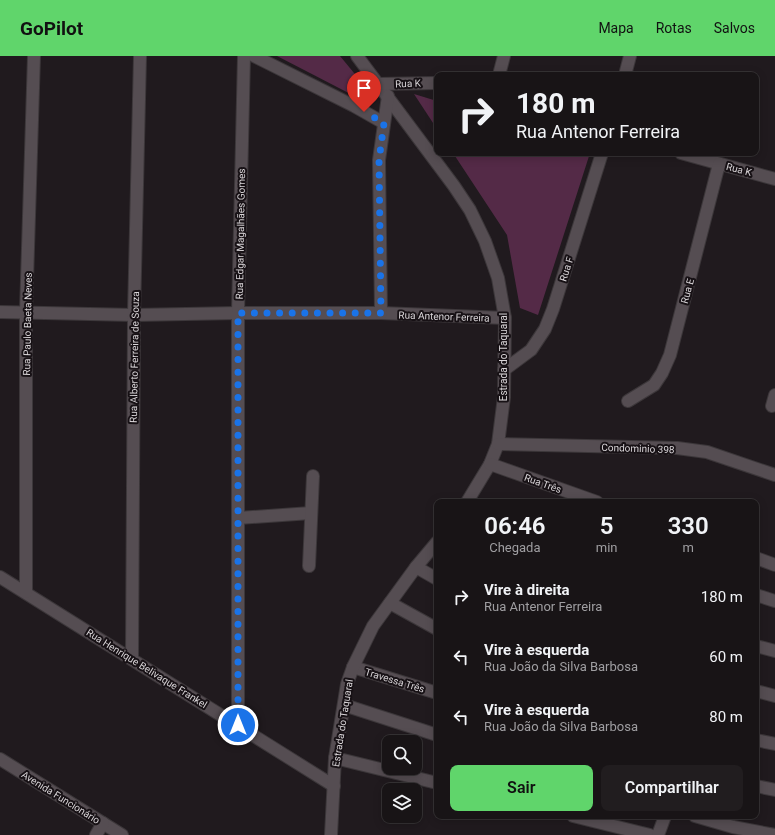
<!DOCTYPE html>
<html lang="pt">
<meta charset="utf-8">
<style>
body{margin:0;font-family:Roboto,sans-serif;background:#211d1f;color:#f1f3f6;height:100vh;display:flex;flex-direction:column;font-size:15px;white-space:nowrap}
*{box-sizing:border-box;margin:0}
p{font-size:13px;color:#9f9ea1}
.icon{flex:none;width:22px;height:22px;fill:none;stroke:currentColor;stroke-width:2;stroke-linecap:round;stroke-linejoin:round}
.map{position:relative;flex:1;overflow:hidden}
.panel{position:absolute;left:434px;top:443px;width:325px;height:320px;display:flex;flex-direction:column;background:#181416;border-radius:8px;box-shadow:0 2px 10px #0003,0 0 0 1px #363335}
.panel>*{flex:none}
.top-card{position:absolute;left:434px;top:16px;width:325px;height:84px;border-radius:8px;box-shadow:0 2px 10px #0003,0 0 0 1px #363335;background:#181416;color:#f1f3f6;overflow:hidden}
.controls{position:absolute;left:382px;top:679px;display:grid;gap:8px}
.controls a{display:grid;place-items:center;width:40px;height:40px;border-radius:8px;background:#181416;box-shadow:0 2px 10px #0003,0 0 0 1px #363335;font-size:20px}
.pin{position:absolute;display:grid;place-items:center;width:34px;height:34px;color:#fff;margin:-41px -17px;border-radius:50% 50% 50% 0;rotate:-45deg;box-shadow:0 0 4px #0007}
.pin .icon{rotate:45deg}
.me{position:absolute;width:44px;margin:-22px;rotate:0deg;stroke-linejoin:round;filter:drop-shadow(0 0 3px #0008)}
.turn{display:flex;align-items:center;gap:14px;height:84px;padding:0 16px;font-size:18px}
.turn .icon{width:52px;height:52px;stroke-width:2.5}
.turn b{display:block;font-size:28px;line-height:34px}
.eta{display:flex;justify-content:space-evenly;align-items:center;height:68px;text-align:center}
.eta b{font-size:24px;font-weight:600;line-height:28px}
.primary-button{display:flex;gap:8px;margin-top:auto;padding:8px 16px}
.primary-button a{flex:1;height:46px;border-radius:8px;background:#60d56b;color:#111;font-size:16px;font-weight:600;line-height:46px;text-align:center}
.primary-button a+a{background:#211d1f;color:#f1f3f6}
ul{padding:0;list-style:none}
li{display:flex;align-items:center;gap:12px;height:60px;padding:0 16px}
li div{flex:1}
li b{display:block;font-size:15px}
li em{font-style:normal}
header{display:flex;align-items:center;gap:24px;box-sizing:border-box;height:56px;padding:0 20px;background:#60d56b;color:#111}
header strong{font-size:19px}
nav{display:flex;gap:22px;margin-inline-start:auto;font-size:14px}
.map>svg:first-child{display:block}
</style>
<header>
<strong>GoPilot</strong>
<nav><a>Mapa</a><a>Rotas</a><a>Salvos</a></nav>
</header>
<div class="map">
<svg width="775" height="779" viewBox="0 0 775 779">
<rect width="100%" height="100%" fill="#201a1e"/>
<g fill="#542a47">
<path d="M277 0H340L373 40 368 47Z"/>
<path d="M414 38 437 45V73Z"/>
<path d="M453 97H590L538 259 520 252 507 179Z"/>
</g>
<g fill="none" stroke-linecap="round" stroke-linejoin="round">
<g stroke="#3c373a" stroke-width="14">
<g id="minor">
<path d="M254 0 354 50 384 67"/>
<path d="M357 0 454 130 470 154 485 185 498 222 505 262 504 341 498 388 490 408 467 446"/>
<path d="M499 19 504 0"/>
<path d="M625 19 630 0"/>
<path d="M378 28 437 27"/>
<path d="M681 97 775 123"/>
<path d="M0 256 134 259 238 257H381L505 262"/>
<path d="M381 257 379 104 388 40"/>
<path d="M504 314 531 294 545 273 553 253 602 97"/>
<path d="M628 345 654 329 662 317 670 299 719 108"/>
<path d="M772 350 775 339"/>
<path d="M498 388 677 392 707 396 775 419"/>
<path d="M490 408 597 446"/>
<path d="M238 462 311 457"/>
<path d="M756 502 775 509"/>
<path d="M309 510 313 420"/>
<path d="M416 511 437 523"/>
<path d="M0 521 334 730"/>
<path d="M26 536V256L34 0"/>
<path d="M756 539 775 545"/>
<path d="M390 547 437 573"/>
<path d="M756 590 775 595"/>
<path d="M132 602 134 259 140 0"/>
<path d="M353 611 437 637"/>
<path d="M756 635 775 640"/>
<path d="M344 649 437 679"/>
<path d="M238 669V257L244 0"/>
<path d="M756 684 775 688"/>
<path d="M335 702 437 727"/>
<path d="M0 703 122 779"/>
<path d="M756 730 775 734"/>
<path d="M573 760 650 779"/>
<path d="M695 760 733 771 775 779"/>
<path d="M96 779 103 767"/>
<path d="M331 779 335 702 347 628 353 611 373 570 416 511 437 486"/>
<path d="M658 779 665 760"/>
</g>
</g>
<use href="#minor" stroke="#554d52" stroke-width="12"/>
</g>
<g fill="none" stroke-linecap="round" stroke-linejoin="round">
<path stroke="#1a73e8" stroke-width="7" stroke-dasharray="0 12.6" d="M238 669V257H381L379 104 384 67 364 56"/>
</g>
<g text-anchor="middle" stroke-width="4" stroke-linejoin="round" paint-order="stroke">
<g font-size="10" fill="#dad6d9" stroke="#171115">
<text transform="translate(408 27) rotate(-2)" y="4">Rua K</text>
<text transform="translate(739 113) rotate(15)" y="4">Rua K</text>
<text transform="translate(240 178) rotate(-89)" y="4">Rua Edgar Magalhães Gomes</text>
<text transform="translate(566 213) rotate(-72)" y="4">Rua F</text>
<text transform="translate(687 235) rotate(-75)" y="4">Rua E</text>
<text transform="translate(444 260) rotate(2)" y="4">Rua Antenor Ferreira</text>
<text transform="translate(27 268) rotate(-89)" y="4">Rua Paulo Baeta Neves</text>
<text transform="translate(134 301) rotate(-89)" y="4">Rua Alberto Ferreira de Souza</text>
<text transform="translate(503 301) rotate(-90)" y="4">Estrada do Taquaral</text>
<text transform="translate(638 392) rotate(2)" y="4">Condominio 398</text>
<text transform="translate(543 427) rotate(20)" y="4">Rua Três</text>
<text transform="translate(147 612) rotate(32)" y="4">Rua Henrique Belivaque Frankel</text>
<text transform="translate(395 624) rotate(17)" y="4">Travessa Três</text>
<text transform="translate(342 667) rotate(-81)" y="4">Estrada do Taquaral</text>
<text transform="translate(61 741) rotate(32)" y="4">Avenida Funcionário</text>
</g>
</g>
</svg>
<div class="controls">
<a><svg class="icon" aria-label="search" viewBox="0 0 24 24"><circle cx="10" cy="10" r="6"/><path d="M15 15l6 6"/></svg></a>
<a><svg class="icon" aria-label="layers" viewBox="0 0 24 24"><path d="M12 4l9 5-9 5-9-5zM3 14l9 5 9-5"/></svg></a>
</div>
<div class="pin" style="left:364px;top:56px;background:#d93025"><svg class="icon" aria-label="arrive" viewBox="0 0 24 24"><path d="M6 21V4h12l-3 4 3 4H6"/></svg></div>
<svg class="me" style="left:238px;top:669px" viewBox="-20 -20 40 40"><circle r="17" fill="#1a73e8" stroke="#fff" stroke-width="3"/><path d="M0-11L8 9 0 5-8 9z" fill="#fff"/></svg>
<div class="top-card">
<div class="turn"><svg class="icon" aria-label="right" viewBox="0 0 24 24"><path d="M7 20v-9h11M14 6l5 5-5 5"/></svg><div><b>180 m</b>Rua Antenor Ferreira</div></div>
</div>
<section class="panel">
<div class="eta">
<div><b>06:46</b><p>Chegada</p></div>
<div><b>5</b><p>min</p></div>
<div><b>330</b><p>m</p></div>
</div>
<ul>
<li><svg class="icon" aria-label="right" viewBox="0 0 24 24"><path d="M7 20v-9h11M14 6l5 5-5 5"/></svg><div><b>Vire à direita</b><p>Rua Antenor Ferreira</p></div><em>180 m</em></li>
<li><svg class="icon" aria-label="left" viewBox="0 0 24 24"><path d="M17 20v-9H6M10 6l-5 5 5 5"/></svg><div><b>Vire à esquerda</b><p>Rua João da Silva Barbosa</p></div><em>60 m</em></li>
<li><svg class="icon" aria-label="left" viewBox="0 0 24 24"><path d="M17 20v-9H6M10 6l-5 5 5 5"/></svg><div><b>Vire à esquerda</b><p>Rua João da Silva Barbosa</p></div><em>80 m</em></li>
</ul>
<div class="primary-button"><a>Sair</a><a>Compartilhar</a></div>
</section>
</div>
